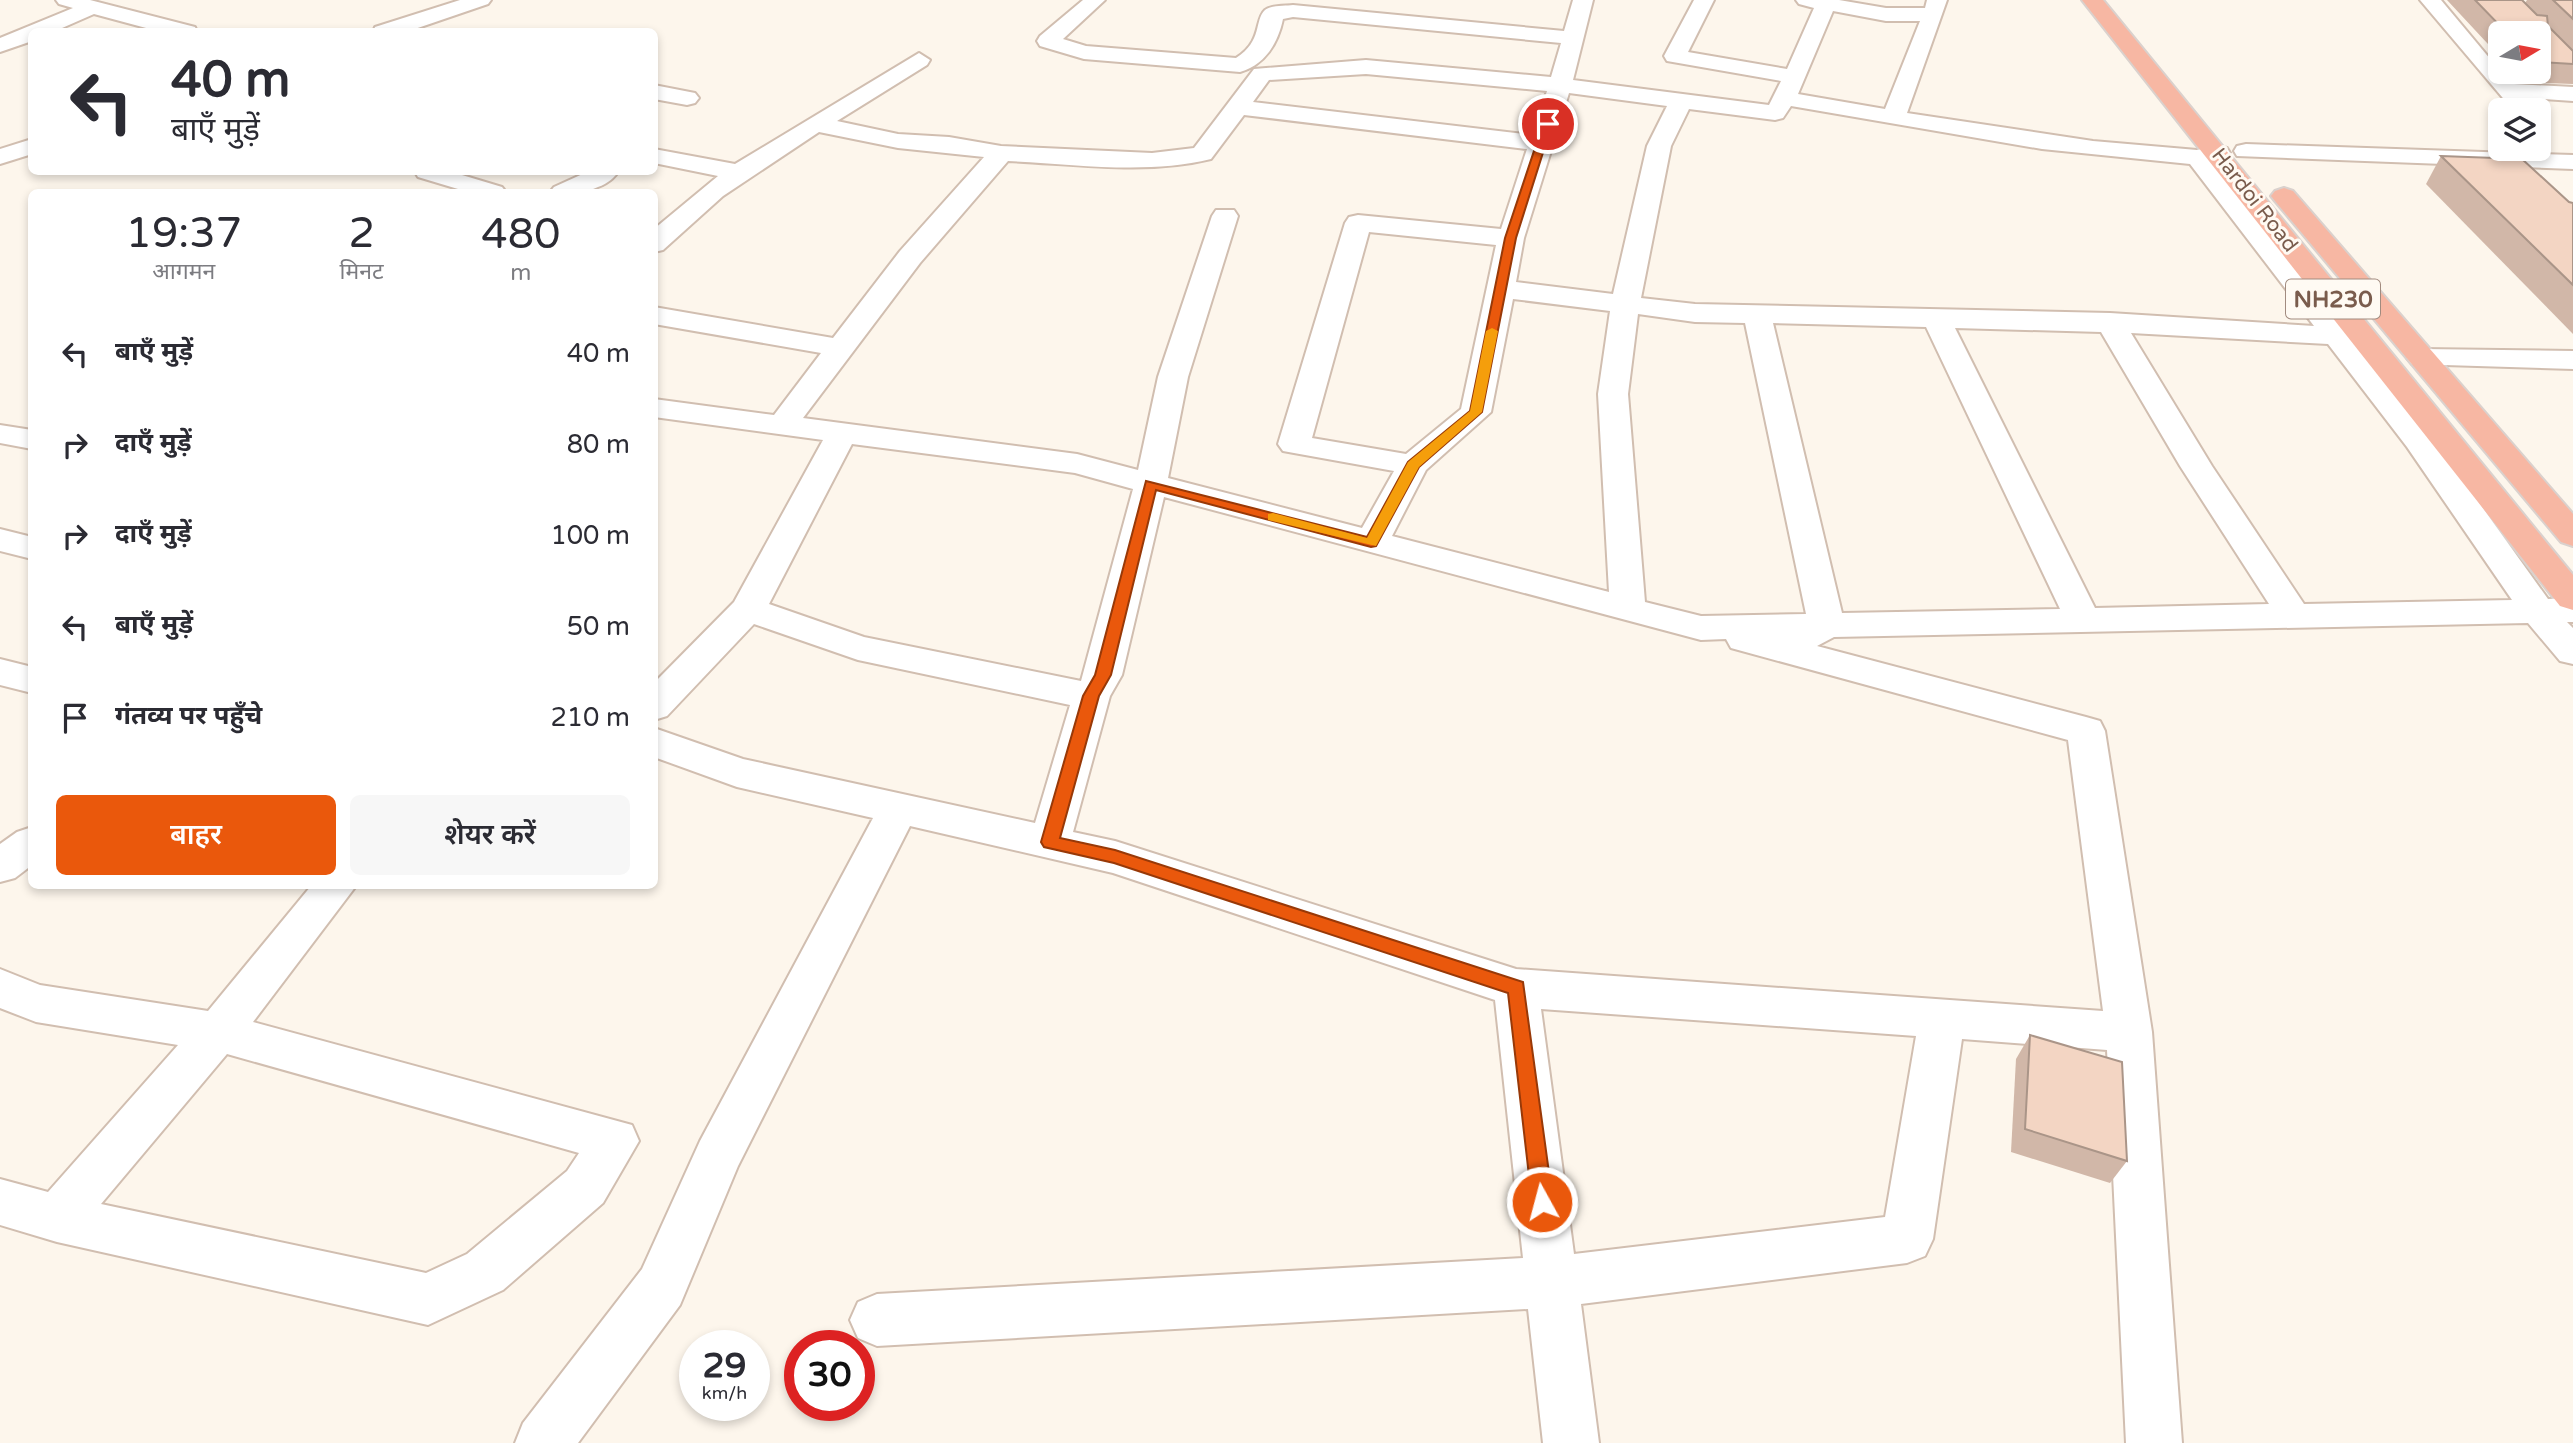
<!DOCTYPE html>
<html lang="hi">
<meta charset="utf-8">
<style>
body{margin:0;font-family:"Varela Round","Noto Sans Devanagari",sans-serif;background:#f7f7f7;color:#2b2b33;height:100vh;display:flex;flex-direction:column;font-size:26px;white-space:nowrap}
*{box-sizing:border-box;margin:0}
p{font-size:23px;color:#7c7c81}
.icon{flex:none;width:38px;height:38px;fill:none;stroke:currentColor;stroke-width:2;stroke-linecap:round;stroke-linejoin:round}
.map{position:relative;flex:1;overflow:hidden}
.panel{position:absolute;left:28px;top:189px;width:630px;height:700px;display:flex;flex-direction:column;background:#fff;border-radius:10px;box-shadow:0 4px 10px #0003}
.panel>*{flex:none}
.banner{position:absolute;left:28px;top:28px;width:630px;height:147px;border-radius:10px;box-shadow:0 4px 10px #0003;background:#fff;color:#2b2b33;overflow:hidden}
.needle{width:46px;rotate:80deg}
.buttons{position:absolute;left:2488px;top:21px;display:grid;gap:14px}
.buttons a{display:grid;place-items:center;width:63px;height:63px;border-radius:10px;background:#fff;box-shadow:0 4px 10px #0003;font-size:35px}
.speed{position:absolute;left:679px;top:1330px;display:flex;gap:14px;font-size:35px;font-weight:700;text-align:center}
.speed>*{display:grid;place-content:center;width:91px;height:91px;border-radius:50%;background:#fff;box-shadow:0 4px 10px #0003;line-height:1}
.speed small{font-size:18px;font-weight:400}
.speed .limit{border:10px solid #d22;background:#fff;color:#111}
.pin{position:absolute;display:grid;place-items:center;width:60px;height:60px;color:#fff;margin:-30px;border:4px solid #fff;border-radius:50%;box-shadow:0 2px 7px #0007}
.me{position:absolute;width:77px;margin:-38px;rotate:353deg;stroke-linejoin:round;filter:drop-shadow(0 0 5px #0008)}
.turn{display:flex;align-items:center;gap:24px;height:147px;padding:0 28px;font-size:32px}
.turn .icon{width:91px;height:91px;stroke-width:2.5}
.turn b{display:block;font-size:49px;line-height:60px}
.eta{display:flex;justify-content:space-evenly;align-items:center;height:119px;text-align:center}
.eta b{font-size:42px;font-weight:600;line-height:49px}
.cta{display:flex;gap:14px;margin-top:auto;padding:14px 28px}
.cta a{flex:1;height:80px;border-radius:10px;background:#ea580c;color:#fff;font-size:28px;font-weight:600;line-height:80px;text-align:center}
.cta a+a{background:#f7f7f7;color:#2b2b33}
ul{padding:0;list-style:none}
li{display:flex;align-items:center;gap:21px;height:91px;padding:0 28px}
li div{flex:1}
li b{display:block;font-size:26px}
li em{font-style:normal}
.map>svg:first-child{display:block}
</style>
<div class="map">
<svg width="2573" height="1443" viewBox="0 0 2573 1443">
<rect width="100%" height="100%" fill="#fdf6ec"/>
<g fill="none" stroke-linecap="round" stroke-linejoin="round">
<g stroke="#d1beb0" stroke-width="4">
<g id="minor">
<path d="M56 0H90L195 27 197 32H161L94 14 53 32H32V41L0 52V38L73 8 59 4Z"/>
<path d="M460 0H491L488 4 406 32H373L375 27Z"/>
<path d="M1083 0H1105L1063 39 1086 46 1236 58C1263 41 1254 20 1265 10 1271 5 1286 6 1293 5L1564 31 1573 0H1593L1573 80 1769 105 1781 81 1667 61 1664 56 1694 0H1714L1688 52 1787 69 1814 8 1799 4 1796 0H1839L1886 8H1925L1927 0H1947L1907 113 2093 141 2197 150 2218 146 2227 148 2230 153 2227 158 2213 161 2429 433 2548 599 2573 598V622H2567L2573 628V664L2560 661 2528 623 1834 637 1817 646 2086 717 2100 721 2105 731 2152 1032 2182 1443H2126L2107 1050 1962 1039 1933 1239 1925 1256 1907 1263 1581 1304 1599 1443H1543L1528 1309 877 1346 858 1338 850 1320 858 1302 877 1294 1523 1258 1495 1000 1113 873 910 826 738 1166 680 1305 578 1443H515L523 1423 642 1269 700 1141 873 818 737 787 654 757V728L743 759 1035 823 1070 705 858 660 754 624 667 716 654 720V683L734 602 823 440 654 417V399L774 415 821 353 654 324V307L833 338 900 251 984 157 898 148 819 132 723 196 663 250 654 252V229L718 176 654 163V149L735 164 919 53 930 60 927 65 837 121 898 134 949 137 1001 146 1152 153 1194 148 1254 69 1366 60 1551 77 1561 43 1293 17 1283 19C1278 43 1265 65 1240 72L1084 59 1040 46 1037 41 1040 36ZM1833 11 1886 21H1920L1885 109 1798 94ZM1366 74 1547 91 1532 135 1253 102 1269 80ZM1569 93 1667 106 1647 146 1613 294 1516 282 1524 238ZM1791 106 2042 149 2190 164 2314 326 2110 313 1695 304 1641 298 1671 146 1689 109 1775 120 1783 118ZM1244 115 1527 149 1501 229 1358 215 1349 217 1345 223 1278 444 1283 451 1294 453 1394 471 1362 528 1168 478 1188 377 1238 216 1234 210H1216L1212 216 1158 377 1138 470 1077 454 803 418 920 263 1008 161C1074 164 1146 175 1211 159ZM1369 232 1496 245 1461 409 1406 454 1312 438ZM1513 299 1610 311 1598 394 1609 592 1392 536 1426 470 1491 412ZM1638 314 1695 322 1745 323 1806 614 1701 616 1645 602 1628 394ZM1773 323 1926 327 2060 609 1842 613ZM1955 328 2101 332 2180 466 2269 604 2095 608ZM2131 333 2328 344 2407 447 2512 600 2304 604 2212 466ZM852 444 1075 473 1133 489 1081 681 864 637 769 604ZM1164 497 1701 640 1726 639 1731 648 2068 740 2103 1011 1516 969 1115 841 1073 832 1110 696 1122 675ZM1541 1009 1916 1036 1885 1217 1574 1254Z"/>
<path d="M2420 0H2441L2501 72 2514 84 2573 87V101L2527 98 2536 110H2513Z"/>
<path d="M654 85 695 93 699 98 695 103 687 105 654 99Z"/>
<path d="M32 139V154L0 164V149Z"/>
<path d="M2246 144 2573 155V169L2237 156 2234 151 2237 146Z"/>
<path d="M415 172H452L502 187 506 192H468L418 177Z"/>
<path d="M587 172H618C605 192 572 194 550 192L554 187Z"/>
<path d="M2422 349 2573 351V369L2412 364 2407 358 2412 352Z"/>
<path d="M0 425 32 430V449L0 443Z"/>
<path d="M0 529 32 537V559L0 551Z"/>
<path d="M0 659 32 667V693L0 685Z"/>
<path d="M32 827V865L15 878 0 882V844L17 832Z"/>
<path d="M311 886H356L253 1022 632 1125 639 1141 603 1203 503 1290 428 1325 57 1242 0 1225V1179L48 1192 178 1045 36 1022 0 1008V969L40 985 208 1011ZM227 1054 579 1153 567 1171 467 1254 426 1273 101 1204Z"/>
</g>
</g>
<g stroke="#dad1cd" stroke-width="4">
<g id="highway">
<path d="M2082 0H2103L2573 575V610L2560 606Z"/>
<path d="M2284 188 2293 191 2573 514V546L2561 542 2275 201 2271 196 2275 191Z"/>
</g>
</g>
<use href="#minor" fill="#fff" fill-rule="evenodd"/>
<use href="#highway" fill="#f7b7a3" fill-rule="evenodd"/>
</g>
<g fill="#d1b7a8">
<path d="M2447 0H2522L2538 15 2525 3 2527 0H2573V84L2523 82 2513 72H2539V33H2501V58Z"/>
<path d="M2441 156 2573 203V334L2426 184Z"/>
<path d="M2030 1035 2127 1161 2110 1183 2011 1152 2016 1059Z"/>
</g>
<g fill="#f3d5c3" stroke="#aa9588" stroke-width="2">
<path d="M2475 0H2522L2537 15 2547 16 2548 26 2573 51V64L2539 62V33H2507Z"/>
<path d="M2553 0H2573V19Z"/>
<path d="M2441 156 2522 159 2569 202 2573 203V285Z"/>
<path d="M2030 1035 2122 1062 2127 1161 2025 1129Z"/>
</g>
<path fill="#ea580c" stroke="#983908" stroke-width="2" d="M1548 121 1552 124 1516 238 1482 412 1419 467 1376 546 1371 547 1156 490 1111 675 1099 696 1060 838 1115 850 1523 982 1553 1202 1550 1209 1542 1212 1535 1209 1532 1202 1508 993 1114 863 1044 847 1041 842 1083 696 1095 675 1146 481 1367 537 1408 462 1470 411 1505 238 1543 124Z"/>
<path fill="#f59e0b" d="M1492 328 1498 331 1482 412 1419 467 1376 546 1268 520V514L1273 513 1367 538 1408 462 1470 411 1486 331Z"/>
<g text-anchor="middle" stroke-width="6" stroke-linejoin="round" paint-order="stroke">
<g font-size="21" fill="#7a5c4d" stroke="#fffaf3">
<text transform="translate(2255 200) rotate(52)" y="7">Hardoi Road</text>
</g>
<rect fill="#fffaf3" stroke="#a28b7f" stroke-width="2" x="2286" y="279.5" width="94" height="39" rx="5"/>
<g font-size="23" font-weight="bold" fill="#7a5c4d">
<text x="2333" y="307">NH230</text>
</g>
</g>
</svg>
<div class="buttons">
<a><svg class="needle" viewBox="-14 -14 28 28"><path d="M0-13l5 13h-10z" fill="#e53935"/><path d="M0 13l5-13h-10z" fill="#7c7c81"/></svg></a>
<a><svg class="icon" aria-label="layers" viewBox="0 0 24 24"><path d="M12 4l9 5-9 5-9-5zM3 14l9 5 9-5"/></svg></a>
</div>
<div class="speed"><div>29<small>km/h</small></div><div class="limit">30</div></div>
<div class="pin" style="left:1548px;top:124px;background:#d93025"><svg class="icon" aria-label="arrive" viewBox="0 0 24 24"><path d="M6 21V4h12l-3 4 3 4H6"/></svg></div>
<svg class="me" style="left:1542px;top:1202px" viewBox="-20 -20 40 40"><circle r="17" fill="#ea580c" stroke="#fff" stroke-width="3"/><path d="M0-11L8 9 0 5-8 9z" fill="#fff"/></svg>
<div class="banner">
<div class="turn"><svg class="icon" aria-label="left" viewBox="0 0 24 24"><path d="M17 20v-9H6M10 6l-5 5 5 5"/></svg><div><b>40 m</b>बाएँ मुड़ें</div></div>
</div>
<section class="panel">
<div class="eta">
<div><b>19:37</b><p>आगमन</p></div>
<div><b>2</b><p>मिनट</p></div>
<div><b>480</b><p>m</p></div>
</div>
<ul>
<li><svg class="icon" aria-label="left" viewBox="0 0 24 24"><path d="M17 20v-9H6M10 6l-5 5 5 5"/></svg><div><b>बाएँ मुड़ें</b></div><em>40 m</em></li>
<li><svg class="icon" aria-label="right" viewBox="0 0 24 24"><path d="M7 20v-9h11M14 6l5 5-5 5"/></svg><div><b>दाएँ मुड़ें</b></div><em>80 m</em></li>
<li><svg class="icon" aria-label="right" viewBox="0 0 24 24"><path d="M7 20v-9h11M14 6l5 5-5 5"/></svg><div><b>दाएँ मुड़ें</b></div><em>100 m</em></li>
<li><svg class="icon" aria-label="left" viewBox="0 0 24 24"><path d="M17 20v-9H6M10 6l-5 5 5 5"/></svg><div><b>बाएँ मुड़ें</b></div><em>50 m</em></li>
<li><svg class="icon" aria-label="arrive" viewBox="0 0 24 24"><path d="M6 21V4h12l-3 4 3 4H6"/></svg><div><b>गंतव्य पर पहुँचे</b></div><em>210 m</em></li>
</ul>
<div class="cta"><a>बाहर</a><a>शेयर करें</a></div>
</section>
</div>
